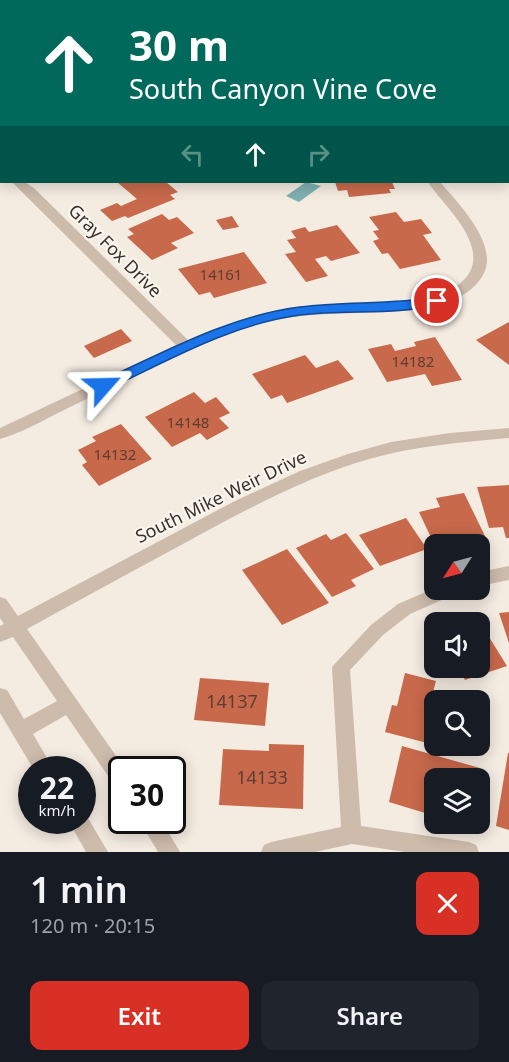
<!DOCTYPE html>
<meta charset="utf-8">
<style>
body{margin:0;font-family:"Noto Sans",sans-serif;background:#20242c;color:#f1f3f6;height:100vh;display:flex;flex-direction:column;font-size:22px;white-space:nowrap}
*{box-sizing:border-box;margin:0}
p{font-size:20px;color:#9ea1a6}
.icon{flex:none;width:33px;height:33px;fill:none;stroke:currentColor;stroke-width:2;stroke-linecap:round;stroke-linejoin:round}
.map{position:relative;height:852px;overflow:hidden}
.details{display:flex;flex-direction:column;background:#171b24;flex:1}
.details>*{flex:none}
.top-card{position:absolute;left:0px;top:0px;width:510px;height:183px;box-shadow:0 3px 15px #0003;background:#00695c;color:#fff;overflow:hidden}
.needle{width:39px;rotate:234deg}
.buttons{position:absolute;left:424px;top:534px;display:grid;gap:12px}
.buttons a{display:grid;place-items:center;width:66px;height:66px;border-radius:12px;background:#171b24;box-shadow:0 3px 15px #0003;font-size:30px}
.speed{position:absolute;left:18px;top:756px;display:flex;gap:12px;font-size:30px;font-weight:700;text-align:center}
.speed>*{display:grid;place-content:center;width:78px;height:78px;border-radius:50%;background:#171b24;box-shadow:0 3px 15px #0003;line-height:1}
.speed small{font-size:15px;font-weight:400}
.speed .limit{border:3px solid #111;border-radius:9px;background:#fff;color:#111}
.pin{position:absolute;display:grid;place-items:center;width:51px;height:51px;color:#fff;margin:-26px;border:3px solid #fff;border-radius:50%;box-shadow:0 2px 6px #0007}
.me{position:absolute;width:66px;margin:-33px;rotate:65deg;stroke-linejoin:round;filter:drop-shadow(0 0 4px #0008)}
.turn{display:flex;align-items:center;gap:21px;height:126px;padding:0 30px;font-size:27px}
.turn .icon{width:78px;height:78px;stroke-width:2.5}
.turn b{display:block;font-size:42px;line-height:51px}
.lanes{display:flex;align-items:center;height:57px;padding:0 30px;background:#0003;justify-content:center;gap:30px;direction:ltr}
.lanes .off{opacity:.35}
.round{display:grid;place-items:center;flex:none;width:63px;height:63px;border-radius:12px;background:#20242c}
.headline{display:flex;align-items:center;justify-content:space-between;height:102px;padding:0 30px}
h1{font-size:36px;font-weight:600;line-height:45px}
.primary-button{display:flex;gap:12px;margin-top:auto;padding:12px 30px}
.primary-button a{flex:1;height:69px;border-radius:12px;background:#d93025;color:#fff;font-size:24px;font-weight:600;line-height:69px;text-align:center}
.primary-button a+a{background:#20242c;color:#f1f3f6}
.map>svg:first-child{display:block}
</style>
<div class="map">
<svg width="509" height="852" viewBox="0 0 509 852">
<rect width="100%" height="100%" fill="#f4ebe1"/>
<path fill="#b8c4a0" d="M0 0H509V20L508 2H2L0 25Z"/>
<path fill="#7fb0b2" d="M306 182 321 186 299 202 286 196Z"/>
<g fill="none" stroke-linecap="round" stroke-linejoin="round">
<path stroke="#7fb0b2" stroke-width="5" d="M19 2 24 0"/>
</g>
<g fill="#c8694b">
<path d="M117 182H166L178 192 170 195 175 199 128 218 125 216 112 221 100 210 117 203 121 206 137 199Z"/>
<path d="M335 182H392L395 189H389L391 193 349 197 347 190 338 191Z"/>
<path d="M396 212 404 222 421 219 432 233 423 235 441 260 400 269 388 253 382 254 373 241 379 239 373 231 379 230 369 217Z"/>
<path d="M162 214 169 220 177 217 194 233 171 243 178 248 152 260 127 237 134 234 128 229Z"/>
<path d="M232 216 239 227 223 230 216 220Z"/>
<path d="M337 225 360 253 331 261 326 256 315 259 328 276 306 282 285 254 296 252 287 240 296 238 291 231 305 227 309 232Z"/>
<path d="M244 252 267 283 214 298 210 292 199 295 178 269Z"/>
<path d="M509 322V365L476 340Z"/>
<path d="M121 329 132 341 94 358 84 346Z"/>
<path d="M435 337 462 380 432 386 425 374 387 382 368 349 391 344 395 351 416 346 414 342Z"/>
<path d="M305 355 316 368 338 360 354 379 287 403 282 395 271 399 252 374Z"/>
<path d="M194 392 205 403 216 397 230 413 219 418 229 428 207 440 200 433 172 447 145 417Z"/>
<path d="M121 424 152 459 99 486 82 465 87 462 78 450 96 441 92 437Z"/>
<path d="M509 485V538H506L503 527 489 528 477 487Z"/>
<path d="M464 493 485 536 434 544 419 512 440 507 436 498Z"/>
<path d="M406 518 427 549 380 566 359 535Z"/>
<path d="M346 533 374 569 351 580 356 586 332 597 296 548 326 534 331 540Z"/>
<path d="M287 549 329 603 282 625 242 570Z"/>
<path d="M509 612V643L499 613Z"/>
<path d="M476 616 507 666 465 680 457 668H480V622H456Z"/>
<path d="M405 673 436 681 433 692 465 700H435V745L385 732 392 705 397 706Z"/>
<path d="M200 678 269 683 265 726 194 720Z"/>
<path d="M269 744 304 745 303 809 219 805 223 749 269 751Z"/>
<path d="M402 746 480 768 478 778H435V816L389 802Z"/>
<path d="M438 746H469L468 754Z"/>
<path d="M508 753H509V830L496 826Z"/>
</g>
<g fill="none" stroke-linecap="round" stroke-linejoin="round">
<g fill="#cdbbac" fill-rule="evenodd">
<rect x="508" y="87" width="1" height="6"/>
<path d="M0 128H2L0 135Z"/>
<rect x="0" y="168" width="2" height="8"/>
<path d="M12 182H25L35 189 188 340C223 325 261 311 299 307 339 302 380 305 421 300 474 287 490 261 454 215 446 204 435 193 428 182H440C458 203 500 245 483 275 467 305 419 310 389 312 346 314 304 312 262 323 192 342 127 380 62 411 42 421 21 433 0 439V428L176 345Z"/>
<path d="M509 428V438C462 442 415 446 369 459 304 478 243 511 183 544 131 572 79 600 27 629L126 770H122V789L115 786 66 715 33 734 54 770H34L0 713V688L7 690 24 719 57 701 13 637 0 642V626L4 624 0 618V597L6 599 18 616 233 502 300 471 348 454 391 442 450 433Z"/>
<path d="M509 566V580L480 586V572Z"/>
<path d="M435 588V590H456L453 595 410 614 383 635 350 670 361 826 469 842 476 845 479 852H405L352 844 315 852H261L264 845 271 842 341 827 332 667 371 625 398 604Z"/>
<path d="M82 812 85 813 108 852H86L68 820H82Z"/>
<path d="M139 820H161L180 852H158Z"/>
</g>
</g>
<path fill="#1a73e8" stroke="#114b97" stroke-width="1.5" d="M437 297 443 301 441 304C395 316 346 309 300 315 232 324 169 360 108 389H99L97 386 99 382C163 353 228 316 300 307 345 301 391 305 437 297Z"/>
<g text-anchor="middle" stroke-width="4.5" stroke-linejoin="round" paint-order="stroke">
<g font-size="15" fill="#5e3e33">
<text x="221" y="280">14161</text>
<text x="413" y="367">14182</text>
<text x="188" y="428">14148</text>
<text x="115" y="460">14132</text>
</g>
<g font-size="18" fill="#3b302b" stroke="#fbf5ee">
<text transform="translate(115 251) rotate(45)" y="6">Gray Fox Drive</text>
<text transform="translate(221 497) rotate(-26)" y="6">South Mike Weir Drive</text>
</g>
<g font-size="18" fill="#5e3e33">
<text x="232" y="708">14137</text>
<text x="262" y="784">14133</text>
</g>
</g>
</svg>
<div class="buttons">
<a><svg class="needle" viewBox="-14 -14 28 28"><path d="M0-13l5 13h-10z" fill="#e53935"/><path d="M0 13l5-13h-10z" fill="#9ea1a6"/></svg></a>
<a><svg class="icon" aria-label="sound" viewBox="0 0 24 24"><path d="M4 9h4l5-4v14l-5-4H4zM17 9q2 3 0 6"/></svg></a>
<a><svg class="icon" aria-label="search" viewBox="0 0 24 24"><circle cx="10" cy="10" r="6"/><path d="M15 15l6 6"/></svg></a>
<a><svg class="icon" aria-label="layers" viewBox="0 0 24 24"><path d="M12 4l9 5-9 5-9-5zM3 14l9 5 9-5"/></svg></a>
</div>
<div class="speed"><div>22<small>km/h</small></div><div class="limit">30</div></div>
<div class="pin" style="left:437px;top:301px;background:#d93025"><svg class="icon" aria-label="arrive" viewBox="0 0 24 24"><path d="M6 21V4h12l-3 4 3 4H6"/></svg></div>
<svg class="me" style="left:103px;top:386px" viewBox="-20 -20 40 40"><path d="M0-17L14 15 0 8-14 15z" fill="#1a73e8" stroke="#fff" stroke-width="4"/></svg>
<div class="top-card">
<div class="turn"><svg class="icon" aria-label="ahead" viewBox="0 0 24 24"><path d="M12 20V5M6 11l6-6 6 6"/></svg><div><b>30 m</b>South Canyon Vine Cove</div></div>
<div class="lanes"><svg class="icon off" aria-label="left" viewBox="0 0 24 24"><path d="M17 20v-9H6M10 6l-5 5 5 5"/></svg><svg class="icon" aria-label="ahead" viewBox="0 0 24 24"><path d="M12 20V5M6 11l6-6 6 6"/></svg><svg class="icon off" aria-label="right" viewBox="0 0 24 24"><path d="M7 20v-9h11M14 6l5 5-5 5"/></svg></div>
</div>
</div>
<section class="details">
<div class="headline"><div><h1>1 min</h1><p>120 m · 20:15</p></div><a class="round" style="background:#d93025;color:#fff"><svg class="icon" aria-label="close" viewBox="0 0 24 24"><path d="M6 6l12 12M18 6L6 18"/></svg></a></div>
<div class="primary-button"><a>Exit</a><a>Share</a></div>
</section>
